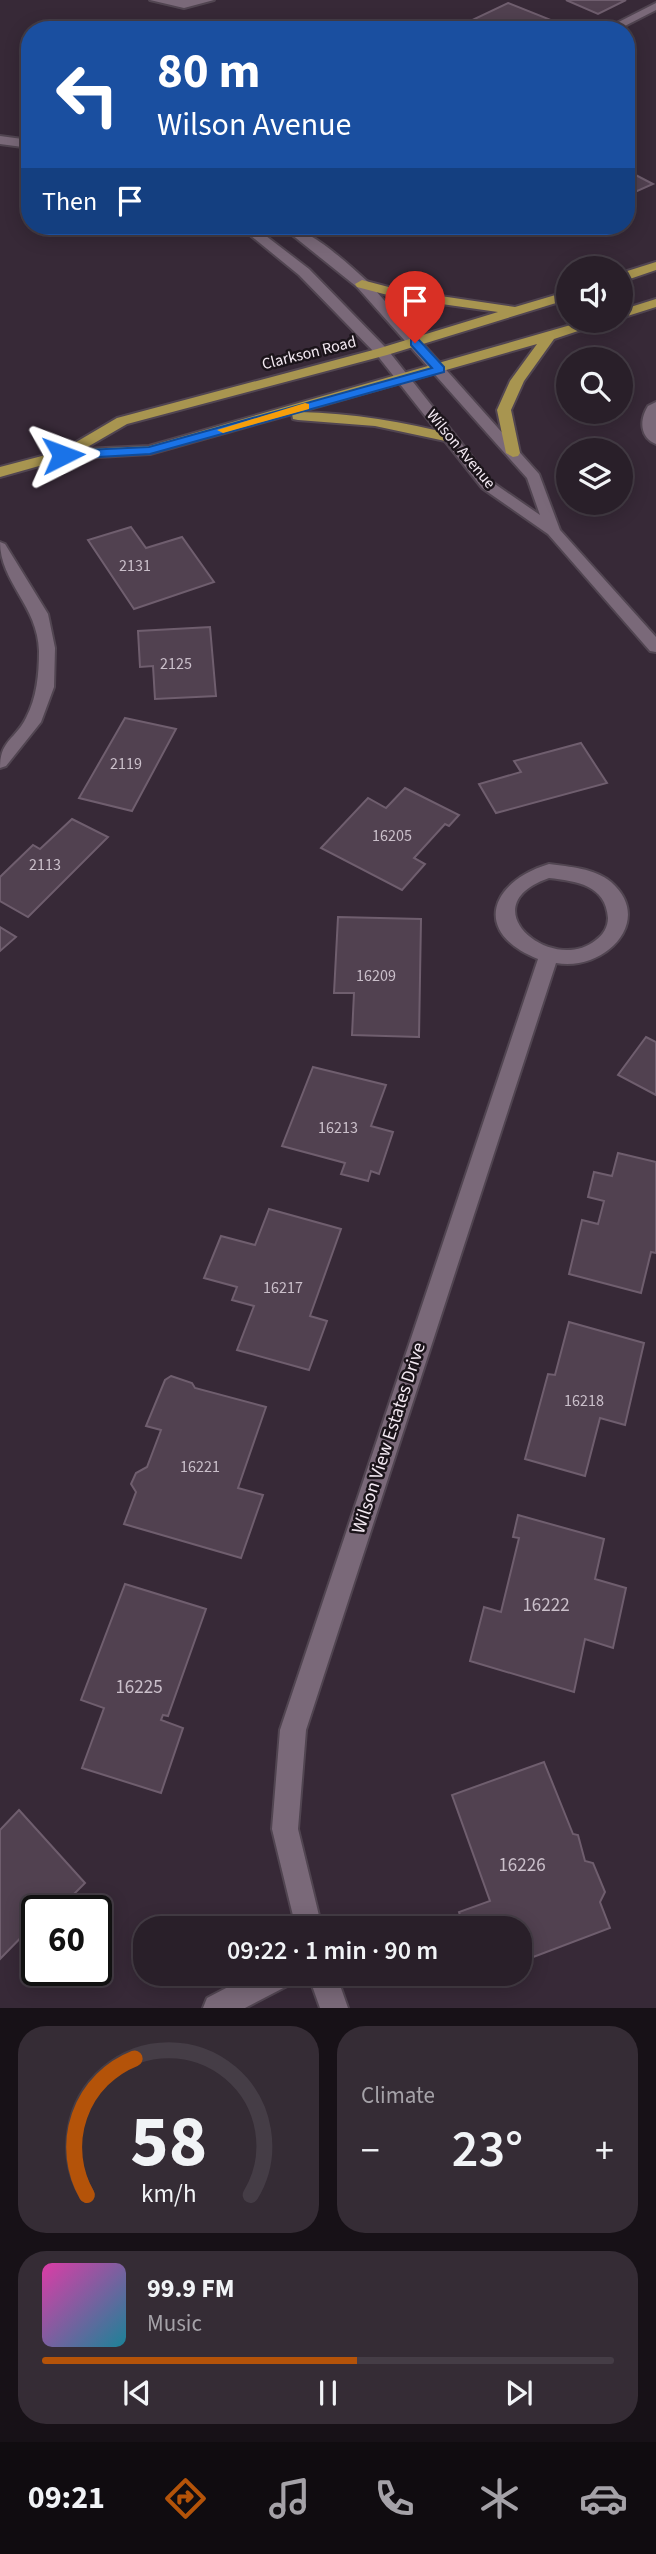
<!DOCTYPE html>
<html lang="en">
<head>
<meta charset="utf-8">
<style>
  :root { --surface:#291f29; --page:#352c35; --text:#f1f3f6; --muted:#a5a2a8; --line:#453d46; --accent:#b45309 }
  body { margin:0; font-family:"Source Sans 3",sans-serif; background:var(--page); color:var(--text); height:100vh; display:flex; flex-direction:column; font-size:26px; white-space:nowrap }
  * { box-sizing:border-box; margin:0 }
  p { font-size:23px; color:var(--muted) }
  .icon { flex:none; width:38px; height:38px; fill:none; stroke:currentColor; stroke-width:2; stroke-linecap:round; stroke-linejoin:round }
  .map { position:relative; height:2008px; overflow:hidden }
  .panel { display:flex; flex-direction:column; gap:18px; padding:18px; background:#171117; flex:1 }
  .panel>* { flex:none }
  .top-card { position:absolute; left:21px; top:21px; width:614px; height:214px; border-radius:28px; box-shadow:0 4px 18px #0003,0 0 0 2px var(--line); background:#1a4fa0; color:#fff; overflow:hidden }
  .tools { position:absolute; left:556px; top:256px; display:grid; gap:14px }
  .tools a { display:grid; place-items:center; width:77px; height:77px; border-radius:50%; background:var(--surface); box-shadow:0 4px 18px #0003,0 0 0 2px var(--line); font-size:35px }
  .speed { position:absolute; left:21px; top:1895px; display:flex; gap:14px; font-size:35px; font-weight:700; text-align:center }
  .speed>* { display:grid; place-content:center; width:91px; height:91px; border-radius:50%; background:var(--surface); box-shadow:0 4px 18px #0003,0 0 0 2px var(--line); line-height:1 }
  .speed .limit { border:4px solid #111; border-radius:10px; background:#fff; color:#111 }
  .pin { position:absolute; display:grid; place-items:center; width:60px; height:60px; color:#fff; margin:-72px -30px; border-radius:50% 50% 50% 0; rotate:-45deg; box-shadow:0 0 7px #0007 }
  .pin .icon { rotate:45deg }
  .me { position:absolute; width:77px; margin:-38px; rotate:87deg; stroke-linejoin:round; filter:drop-shadow(0 0 5px #0008) }
  .turn { display:flex; align-items:center; gap:24px; height:147px; padding:0 21px; font-size:32px }
  .turn .icon { width:91px; height:91px; stroke-width:2.5 }
  .turn b { display:block; font-size:49px; line-height:60px }
  .then { display:flex; align-items:center; height:66px; padding:0 21px; background:#0003; gap:14px; font-size:26px }
  .big { font-size:52px; font-weight:600; line-height:1.1 }
  .panel .widget { flex:1; display:flex; flex-direction:column; justify-content:center; gap:10px; min-width:0; padding:0 24px; border-radius:28px; background:var(--page) }
  .panel .dial { align-items:center; gap:0 }
  .dial svg { height:182px; overflow:visible; fill:none; stroke:var(--line); stroke-width:7; stroke-linecap:round; text-anchor:middle }
  .dial text { fill:var(--text); stroke:none }
  .song { display:flex; align-items:center; gap:21px }
  .cover { width:84px; height:84px; border-radius:10px; background:linear-gradient(135deg,hsl(320 70% 55%),hsl(190 70% 35%)) }
  .played { height:7px; border-radius:4px; background:linear-gradient(90deg,var(--accent) 55%,var(--line) 55%) }
  .keys { display:flex; justify-content:space-around; direction:ltr }
  .heat { display:flex; justify-content:space-between; align-items:center; font-size:38px; direction:ltr }
  .panel .tiles { flex:1; display:grid; gap:18px; grid-template-columns:1fr 1fr }
  .widget:last-child { grid-column:span 2 }
  .trip { position:absolute; left:133px; top:1916px; width:399px; height:70px; border-radius:28px; background:var(--surface); box-shadow:0 4px 18px #0003,0 0 0 2px var(--line); font-weight:600; line-height:70px; text-align:center }
  .menu { display:flex; height:112px; justify-content:space-around; align-items:center; background:#100c10; color:var(--muted) }
  .menu .icon { width:49px; height:49px }
  .menu .selected { color:var(--accent) }
  .menu b { font-size:32px; color:var(--text) }
  .map>svg:first-child { display:block }
</style>
</head>
<body>
<div class="map">
<svg width="656" height="2008" viewBox="0 0 656 2008">
  <rect width="100%" height="100%" fill="#372937"/>
  <!-- building -->
  <g fill="#514150" stroke="#6f5e6e" stroke-width="2">
    <path d="M566,0H626L598,14Z"/>
    <path d="M508,3L561,24L549,30H427L445,21L462,25Z"/>
    <path d="M626,170L653,184L626,196Z"/>
    <path d="M131,527L146,548L182,537L214,582L134,609L88,540Z"/>
    <path d="M210,627L216,696L155,699L153,666L140,667L138,631Z"/>
    <path d="M125,718L176,729L132,811L79,798Z"/>
    <path d="M581,743L607,783L496,813L479,784L521,772L514,761Z"/>
    <path d="M405,788L459,815L449,826L445,824L414,858L425,864L402,890L321,848L368,798L386,808Z"/>
    <path d="M72,819L108,837L28,917L0,901V877L33,845L40,849Z"/>
    <path d="M338,917L421,919L419,1037L352,1035L354,993H334Z"/>
    <path d="M0,927L16,937L0,951Z"/>
    <path d="M646,1037L656,1042V1095L618,1075Z"/>
    <path d="M313,1067L386,1085L371,1126L393,1132L379,1174L371,1171L368,1181L341,1174L345,1163L282,1146Z"/>
    <path d="M618,1153L656,1162V1253L651,1252L641,1293L569,1274L582,1220L598,1224L604,1201L588,1197L594,1172L612,1176Z"/>
    <path d="M269,1209L341,1229L310,1316L327,1321L309,1370L237,1350L254,1306L232,1300L237,1287L204,1278L221,1236L255,1245Z"/>
    <path d="M569,1322L644,1343L625,1425L600,1418L585,1476L525,1459L548,1374L555,1375Z"/>
    <path d="M171,1376L192,1383L195,1388L266,1407L238,1488L263,1495L241,1558L124,1524L136,1492L131,1484L136,1473L147,1467L161,1430L146,1426L165,1380Z"/>
    <path d="M518,1515L604,1539L595,1579L626,1588L613,1648L585,1639L574,1692L470,1661L484,1607L501,1612L519,1538L513,1537Z"/>
    <path d="M125,1584L206,1609L168,1716L163,1715L161,1720L183,1728L161,1793L82,1768L104,1708L81,1700Z"/>
    <path d="M544,1762L573,1834L578,1835L585,1861L593,1863L605,1892L600,1902L610,1928L520,1962V1928H464L459,1912L490,1901L452,1795Z"/>
    <path d="M19,1810L85,1883L62,1906L56,1900L46,1911H37V1921L0,1959V1830Z"/>
  </g>
  <g fill="none" stroke-linecap="round" stroke-linejoin="round">
    <!-- service casing -->
    <g stroke="#514551" stroke-width="4">
      <g id="service">
        <path d="M656,3V10L617,30H603Z"/>
        <path d="M656,402V444C640,438 639,420 648,406Z"/>
      </g>
    </g>
    <!-- minor casing -->
    <g stroke="#514551" stroke-width="4">
      <g id="minor">
        <path d="M150,0H214L184,8Z"/>
        <path d="M0,136L30,140V148L0,144Z"/>
        <path d="M239,226H253L309,269L387,349L492,482L540,515L527,478L357,287L281,226C307,225 347,263 367,281L539,474L560,530L656,637V652L650,651L548,534L482,488L377,355L299,275Z"/>
        <path d="M0,542L5,544L48,614L55,648L54,687L41,722L6,766L0,768C0,740 15,740 26,718C37,697 39,674 39,651C38,606 0,582 0,542Z"/>
        <path d="M549,864C570,867 594,868 611,882C655,920 605,972 556,963L306,1730L298,1829L322,1928H296L272,1829L280,1730L538,959C472,933 489,882 549,864ZM549,878C576,881 606,885 608,918C608,927 603,935 596,940C552,976 468,906 549,878Z"/>
        <path d="M253,1974H295L291,1984L245,2008H203L207,1998Z"/>
        <path d="M308,1974H336L348,2008H320Z"/>
      </g>
    </g>
    <!-- primary casing -->
    <g stroke="#514551" stroke-width="4">
      <g id="primary">
        <path d="M656,262V270L621,282V273Z"/>
        <path d="M362,280L400,290L515,307L569,291V299L387,355L127,424L84,449L149,446L588,320H611L554,339L524,381L511,410L520,453L518,456L513,457L506,453L497,410L510,381L537,344L299,412C353,413 404,422 455,435V441L450,442L375,426L298,420L293,419L292,414L150,454L64,459L0,477V467L61,451L117,418L377,349L498,312L399,298L357,287L355,284Z"/>
        <path d="M656,299V307L621,318V310Z"/>
      </g>
    </g>
    <!-- service -->
    <use href="#service" fill="#7a6979" fill-rule="evenodd"/>
    <!-- minor -->
    <use href="#minor" fill="#7a6979" fill-rule="evenodd"/>
    <!-- primary -->
    <use href="#primary" fill="#a89550" fill-rule="evenodd"/>
  </g>
  <!-- route -->
  <path fill="#1a73e8" stroke="#114b97" stroke-width="2" d="M411,340H419L444,367V372L150,454L63,459L57,455L63,451L149,447L432,368L411,345Z"/>
  <!-- slow -->
  <path fill="#f59e0b" d="M305,403L309,404V409L223,433L217,430Z"/>
  <g text-anchor="middle" dominant-baseline="central" stroke-width="5" stroke-linejoin="round" paint-order="stroke">
    <!-- far-street labels -->
    <g font-size="16" fill="#f3e9f2" stroke="#1b141a">
      <text transform="translate(309 353) rotate(-14)">Clarkson Road</text>
      <text transform="translate(461 449) rotate(50)">Wilson Avenue</text>
    </g>
    <!-- number labels -->
    <g font-size="16" fill="#cabfca">
      <text x="135" y="566">2131</text>
      <text x="176" y="664">2125</text>
      <text x="126" y="764">2119</text>
      <text x="392" y="836">16205</text>
      <text x="45" y="865">2113</text>
      <text x="376" y="976">16209</text>
      <text x="338" y="1128">16213</text>
      <text x="283" y="1288">16217</text>
      <text x="584" y="1401">16218</text>
      <text x="200" y="1467">16221</text>
    </g>
    <!-- street labels -->
    <g font-size="19" fill="#f3e9f2" stroke="#1b141a">
      <text transform="translate(389 1438) rotate(-72)">Wilson View Estates Drive</text>
    </g>
    <!-- near-number labels -->
    <g font-size="19" fill="#cabfca">
      <text x="546" y="1605">16222</text>
      <text x="139" y="1687">16225</text>
      <text x="522" y="1865">16226</text>
    </g>
  </g>
</svg>
<div class="tools">
<a><svg class="icon" aria-label="sound" viewBox="0 0 24 24"><path d="M4 9h4l5-4v14l-5-4H4zM17 9q2 3 0 6"/></svg></a>
<a><svg class="icon" aria-label="search" viewBox="0 0 24 24"><circle cx="10" cy="10" r="6"/><path d="M15 15l6 6"/></svg></a>
<a><svg class="icon" aria-label="layers" viewBox="0 0 24 24"><path d="M12 4l9 5-9 5-9-5zM3 14l9 5 9-5"/></svg></a>
</div>
<div class="speed"><div class="limit">60</div></div>
<div class="pin" style="left:415px;top:343px;background:#d93025"><svg class="icon" aria-label="arrive" viewBox="0 0 24 24"><path d="M6 21V4h12l-3 4 3 4H6"/></svg></div>
<svg class="me" style="left:63px;top:455px" viewBox="-20 -20 40 40"><path d="M0-17L14 15 0 8-14 15z" fill="#1a73e8" stroke="#fff" stroke-width="4"/></svg>
<div class="trip">09:22 · 1 min · 90 m</div>
<div class="top-card">
<div class="turn"><svg class="icon" aria-label="left" viewBox="0 0 24 24"><path d="M17 20v-9H6M10 6l-5 5 5 5"/></svg><div><b>80 m</b>Wilson Avenue</div></div>
<div class="then">Then<svg class="icon" aria-label="arrive" viewBox="0 0 24 24"><path d="M6 21V4h12l-3 4 3 4H6"/></svg></div>
</div>
</div>
<section class="panel">
<div class="tiles">
<div class="widget dial"><svg viewBox="0 0 100 80">
<path d="M14 69A42 42 0 1 1 86 69"/>
<path d="M14 69A42 42 0 0 1 35 9" stroke="#b45309"/>
<text x="50" y="56" font-size="32" font-weight="700">58</text>
<text x="50" y="72" font-size="11">km/h</text>
</svg></div>
<div class="widget"><p>Climate</p>
<div class="heat"><a>−</a><b class="big">23°</b><a>+</a></div>
</div>
<div class="widget">
<div class="song"><i class="cover"></i><div><b>99.9 FM</b><p>Music</p></div></div>
<div class="played"></div>
<div class="keys"><svg class="icon" aria-label="previous" viewBox="0 0 24 24"><path d="M18 5L8 12l10 7zM5 5v14"/></svg><svg class="icon" aria-label="pause" viewBox="0 0 24 24"><path d="M8 5v14M16 5v14"/></svg><svg class="icon" aria-label="next" viewBox="0 0 24 24"><path d="M6 5l10 7-10 7zM19 5v14"/></svg></div>
</div>
</div>
</section>
<nav class="menu">
<b>09:21</b>
<svg class="icon selected" aria-label="directions" viewBox="0 0 24 24"><path d="M12 3l9 9-9 9-9-9zM9 14v-3h6M13 9l2 2-2 2"/></svg>
<svg class="icon" aria-label="music" viewBox="0 0 24 24"><path d="M9 18V5l10-2v13"/><circle cx="6" cy="18" r="3"/><circle cx="16" cy="16" r="3"/></svg>
<svg class="icon" aria-label="phone" viewBox="0 0 24 24"><path d="M5 4h4l2 5-3 2q2 4 5 5l2-3 5 2v4C11 20 4 13 5 4z"/></svg>
<svg class="icon" aria-label="climate" viewBox="0 0 24 24"><path d="M12 3v18M4 7l16 10M4 17L20 7"/></svg>
<svg class="icon" aria-label="car" viewBox="0 0 24 24"><path d="M5 17H2v-5l4-1 3-4h7l3 4 3 1v5h-3M9 17h6M6 11h13"/><circle cx="7" cy="17" r="2"/><circle cx="17" cy="17" r="2"/></svg>
</nav>
</body>
</html>
